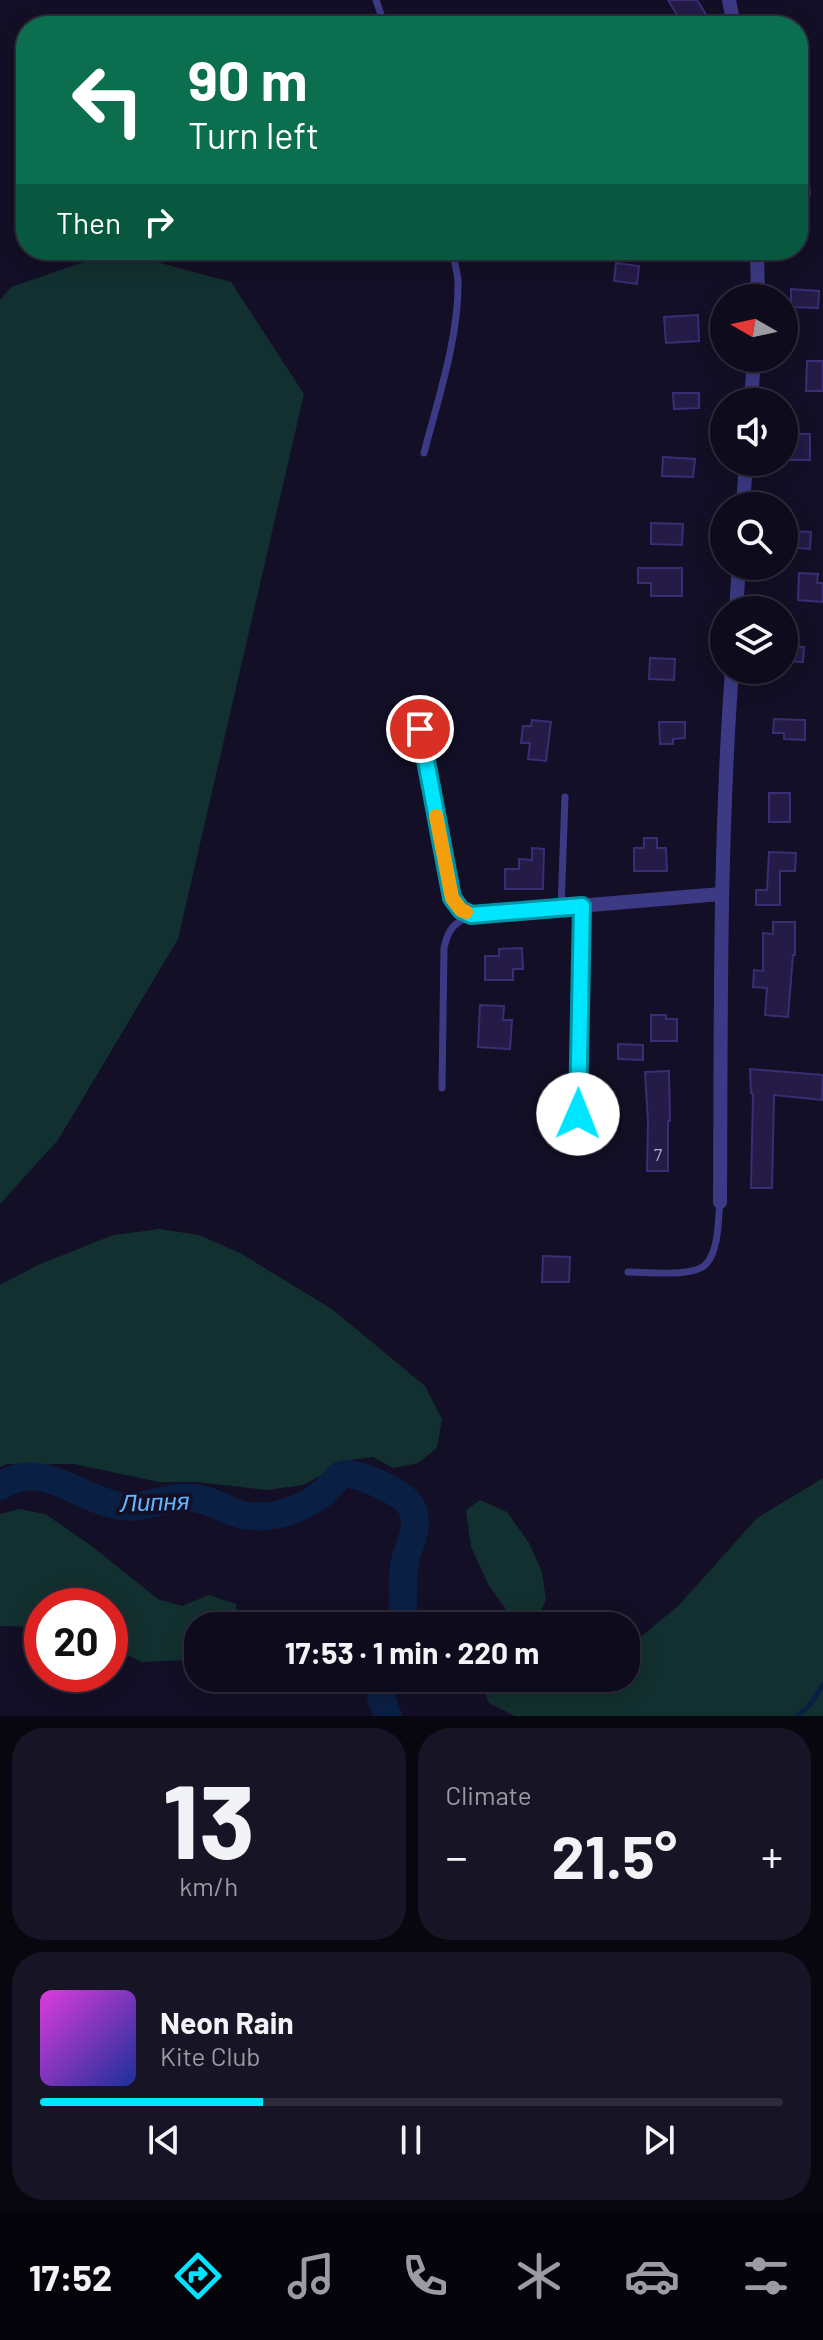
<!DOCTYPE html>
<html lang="en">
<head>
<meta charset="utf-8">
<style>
  :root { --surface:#0e0b1c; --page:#171425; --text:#f1f3f6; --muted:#9b9ba3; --line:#2e2b3b; --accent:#00e5ff }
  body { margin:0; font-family:Barlow,sans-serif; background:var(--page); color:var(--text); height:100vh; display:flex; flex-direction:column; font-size:30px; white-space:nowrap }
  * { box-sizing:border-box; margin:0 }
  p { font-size:26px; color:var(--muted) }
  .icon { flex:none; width:44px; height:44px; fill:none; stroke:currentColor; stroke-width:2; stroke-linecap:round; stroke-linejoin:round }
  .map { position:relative; height:1716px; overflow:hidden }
  .sheet { display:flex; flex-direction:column; gap:12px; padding:12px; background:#08060f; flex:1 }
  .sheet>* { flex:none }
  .hud { position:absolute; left:16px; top:16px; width:792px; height:244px; border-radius:32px; box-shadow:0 4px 20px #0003,0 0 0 2px var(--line); background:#0b6e4f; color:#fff; overflow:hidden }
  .needle { width:52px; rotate:279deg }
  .controls { position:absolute; left:710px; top:284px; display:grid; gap:16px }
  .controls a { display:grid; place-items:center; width:88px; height:88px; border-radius:50%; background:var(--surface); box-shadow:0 4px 20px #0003,0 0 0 2px var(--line); font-size:40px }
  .speed { position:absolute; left:24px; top:1588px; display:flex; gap:16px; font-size:40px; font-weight:700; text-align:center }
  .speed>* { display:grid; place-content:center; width:104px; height:104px; border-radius:50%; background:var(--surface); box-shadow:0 4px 20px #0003,0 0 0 2px var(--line); line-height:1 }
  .speed .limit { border:12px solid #d22; background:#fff; color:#111 }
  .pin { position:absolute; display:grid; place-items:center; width:68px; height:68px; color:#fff; margin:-34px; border:4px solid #fff; border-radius:50%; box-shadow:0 2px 8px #0007 }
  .me { position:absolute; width:88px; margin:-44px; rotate:1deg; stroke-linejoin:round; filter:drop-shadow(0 0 6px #0008) }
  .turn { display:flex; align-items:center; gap:28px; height:168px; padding:0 40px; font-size:36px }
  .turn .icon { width:104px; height:104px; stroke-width:2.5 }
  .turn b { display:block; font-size:56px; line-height:68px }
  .then { display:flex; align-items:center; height:76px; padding:0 40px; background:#0003; gap:16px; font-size:30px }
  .big { font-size:60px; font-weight:700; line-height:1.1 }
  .sheet .widget { flex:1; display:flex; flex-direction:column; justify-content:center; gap:12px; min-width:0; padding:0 28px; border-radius:32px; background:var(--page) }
  .sheet .dial { align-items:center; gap:0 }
  .dial b { font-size:104px; line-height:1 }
  .song { display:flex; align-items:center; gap:24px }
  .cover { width:96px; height:96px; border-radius:12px; background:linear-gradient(135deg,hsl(300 70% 55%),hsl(230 70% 35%)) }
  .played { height:8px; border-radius:4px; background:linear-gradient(90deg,var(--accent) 30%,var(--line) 30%) }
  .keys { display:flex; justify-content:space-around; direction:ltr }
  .heat { display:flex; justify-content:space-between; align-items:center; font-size:44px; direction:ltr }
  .sheet .tiles { flex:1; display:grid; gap:12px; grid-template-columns:1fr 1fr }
  .widget:last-child { grid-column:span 2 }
  .trip { position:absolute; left:184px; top:1612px; width:456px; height:80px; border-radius:32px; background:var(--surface); box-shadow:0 4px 20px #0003,0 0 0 2px var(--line); font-weight:700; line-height:80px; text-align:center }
  .dock { display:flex; height:128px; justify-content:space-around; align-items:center; background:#06040b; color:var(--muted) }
  .dock .icon { width:56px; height:56px }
  .dock .active { color:var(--accent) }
  .dock b { font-size:36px; color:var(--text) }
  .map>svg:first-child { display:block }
</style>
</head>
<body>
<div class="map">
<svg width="823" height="1716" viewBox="0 0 823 1716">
  <rect width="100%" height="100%" fill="#130f26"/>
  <!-- green -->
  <g fill="#12302f">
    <path d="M116,251L231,282L304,394L178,939L58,1140L0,1204V300L11,287Z"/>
    <path d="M160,1229L199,1235L240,1253L332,1309L425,1386L442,1419L437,1448L418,1463L393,1468L373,1457L350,1460L303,1485L267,1490L197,1482H159L74,1464H7L0,1467V1285L38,1265L113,1235Z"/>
    <path d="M823,1478V1716H515L489,1703L485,1693L498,1684L524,1680L626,1678V1649L678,1606L757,1518Z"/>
    <path d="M480,1500L507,1512L529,1543L542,1572L546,1600L536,1619L508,1612L489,1586L471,1547L466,1510Z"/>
    <path d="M19,1509L45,1514L89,1544L158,1599L182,1606L209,1595L236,1604L238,1623L236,1626H198V1655L188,1660L142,1662L110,1647V1606H42V1627L0,1626V1514Z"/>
  </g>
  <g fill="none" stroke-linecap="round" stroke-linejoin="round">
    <!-- stream -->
    <path stroke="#0a1f44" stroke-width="5" d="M797,1716L809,1706L823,1685"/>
    <!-- river -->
    <g stroke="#0a1f44" stroke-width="28">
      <path d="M0,1486C42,1458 79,1500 121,1506C145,1510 168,1495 193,1498C213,1499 231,1515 250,1516C277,1519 304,1508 324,1492C329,1487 336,1478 341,1475C355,1469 398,1492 407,1501C413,1507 415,1517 415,1524C415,1538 406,1552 404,1565C401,1585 406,1606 401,1626"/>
      <path d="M383,1678L381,1697L388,1716"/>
    </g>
  </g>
  <!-- building -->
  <g fill="#241b47" stroke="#3b2d73" stroke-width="2">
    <path d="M668,0H697L713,26H684Z"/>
    <path d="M807,160L810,195L798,196V161Z"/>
    <path d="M616,263L639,266L637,284L614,281Z"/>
    <path d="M791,289L819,291L818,308L791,307Z"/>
    <path d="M698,315L699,341L666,343L664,317Z"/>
    <path d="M807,361H823V391H806Z"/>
    <path d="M673,393H699V408L674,409Z"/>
    <rect x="786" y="434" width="24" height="26"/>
    <path d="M663,457L695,459L693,477L662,476Z"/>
    <path d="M651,523L683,524L682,545L651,544Z"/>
    <path d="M784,531L811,532L810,549L784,547Z"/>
    <path d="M638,568H682V596H651V583H638Z"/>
    <path d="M799,573L818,574L817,583H823V602L798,600Z"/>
    <path d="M784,646L804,647L803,662L784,661Z"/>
    <path d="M650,658L675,659L674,680L649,679Z"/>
    <path d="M774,719L805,720V740L784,739V733H773Z"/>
    <path d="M532,720L551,722L546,761L528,759L530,743H521L523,726H531Z"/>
    <path d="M659,722H685V738L673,739V744H660Z"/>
    <rect x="769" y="793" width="21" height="29"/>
    <path d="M644,838H657V848H666L667,871H634V848H644Z"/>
    <path d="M532,848L544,849L543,889H505V869H519V859L532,860Z"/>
    <path d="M769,852L796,853L795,871H780V905H756V890H767Z"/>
    <path d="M773,922H795V955H793L788,1017L765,1015L767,988L753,987L754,970L763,971V933L773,934Z"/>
    <path d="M522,948L523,969H513V980H485V956H499V949Z"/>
    <path d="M480,1005L504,1006L503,1020H512L510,1049L478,1047Z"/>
    <path d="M651,1015H666V1019H677V1041H651Z"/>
    <path d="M618,1044L643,1045V1060L618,1059Z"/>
    <path d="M750,1069L823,1075L822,1100L774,1095L772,1188H751L753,1094L751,1093Z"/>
    <path d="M669,1071L670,1121H668V1171H647L648,1122L645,1072Z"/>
    <path d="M543,1256L570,1257L569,1282H542Z"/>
  </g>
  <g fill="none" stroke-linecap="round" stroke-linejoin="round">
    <!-- lane -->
    <g stroke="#3d3a85" stroke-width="7">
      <path d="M376,0L385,26"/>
      <path d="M424,453C438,399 459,337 458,281C457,271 454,260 452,250"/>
      <path d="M420,729L452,898L461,910L471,915"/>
      <path d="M561,908L565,797"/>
      <path d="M442,1088L444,948C448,929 454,923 471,915"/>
      <path d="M578,1114L582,906"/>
      <path d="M628,1272C646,1272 696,1278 707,1263C719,1248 718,1220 720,1202"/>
    </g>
    <!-- street -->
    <g stroke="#3d3a85" stroke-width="14">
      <path d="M729,0L734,26"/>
      <path d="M757,250L758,298"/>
      <path d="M751,402L754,358"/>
      <path d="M743,506L746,462"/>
      <path d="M736,610L739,566"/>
      <path d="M471,915L721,894"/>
      <path d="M720,1202C721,1024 719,847 732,670"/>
    </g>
  </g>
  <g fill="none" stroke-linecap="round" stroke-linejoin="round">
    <!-- route casing -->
    <g stroke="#0095a6" stroke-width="20">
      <path id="route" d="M420,729L452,898L461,910L471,915L582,906L578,1114"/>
    </g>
    <!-- route -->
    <use href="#route" stroke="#00e5ff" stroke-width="14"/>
    <!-- slow -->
    <path stroke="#f59e0b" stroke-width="14" d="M436,816L452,898L461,910L466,912"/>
  </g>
  <g text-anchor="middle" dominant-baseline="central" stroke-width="8" stroke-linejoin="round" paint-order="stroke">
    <!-- number labels -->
    <g font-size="18" fill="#aca6d1">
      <text x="658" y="1154">7</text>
    </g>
    <!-- water labels -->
    <g font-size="24" font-style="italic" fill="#62b6ff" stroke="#130f26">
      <text transform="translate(155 1501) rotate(-2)">Липня</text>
    </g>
  </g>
</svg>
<div class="controls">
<a><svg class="needle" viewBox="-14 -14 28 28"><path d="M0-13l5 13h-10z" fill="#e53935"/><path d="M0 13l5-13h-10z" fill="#9b9ba3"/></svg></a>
<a><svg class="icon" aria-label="sound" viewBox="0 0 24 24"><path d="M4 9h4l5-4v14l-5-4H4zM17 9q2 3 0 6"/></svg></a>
<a><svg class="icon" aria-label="search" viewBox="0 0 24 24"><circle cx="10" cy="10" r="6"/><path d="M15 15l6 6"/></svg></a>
<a><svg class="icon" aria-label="layers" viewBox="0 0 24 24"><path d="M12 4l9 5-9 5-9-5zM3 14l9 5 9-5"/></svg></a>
</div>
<div class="speed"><div class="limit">20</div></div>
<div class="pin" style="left:420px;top:729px;background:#d93025"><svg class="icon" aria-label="arrive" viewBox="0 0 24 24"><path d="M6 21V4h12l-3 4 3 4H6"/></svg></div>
<svg class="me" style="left:578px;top:1114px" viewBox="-20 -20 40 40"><circle r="19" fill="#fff"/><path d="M0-13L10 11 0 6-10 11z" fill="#00e5ff"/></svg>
<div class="trip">17:53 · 1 min · 220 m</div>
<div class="hud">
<div class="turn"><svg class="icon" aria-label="left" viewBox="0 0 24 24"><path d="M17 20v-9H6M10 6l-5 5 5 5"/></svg><div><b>90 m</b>Turn left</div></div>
<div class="then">Then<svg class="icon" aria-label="right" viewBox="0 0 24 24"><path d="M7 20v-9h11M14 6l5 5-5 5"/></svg></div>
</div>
</div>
<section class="sheet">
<div class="tiles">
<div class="widget dial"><b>13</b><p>km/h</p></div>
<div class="widget"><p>Climate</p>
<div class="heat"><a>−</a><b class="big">21.5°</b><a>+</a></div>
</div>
<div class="widget">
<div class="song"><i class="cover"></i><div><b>Neon Rain</b><p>Kite Club</p></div></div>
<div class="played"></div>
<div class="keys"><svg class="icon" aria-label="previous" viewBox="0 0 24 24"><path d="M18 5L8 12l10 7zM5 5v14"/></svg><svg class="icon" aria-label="pause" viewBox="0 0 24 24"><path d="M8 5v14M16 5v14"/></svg><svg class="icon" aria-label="next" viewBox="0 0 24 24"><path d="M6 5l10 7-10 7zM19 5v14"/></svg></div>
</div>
</div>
</section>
<nav class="dock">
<b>17:52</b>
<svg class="icon active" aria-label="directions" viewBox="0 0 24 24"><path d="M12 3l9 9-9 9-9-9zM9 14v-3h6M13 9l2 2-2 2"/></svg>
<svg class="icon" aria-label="music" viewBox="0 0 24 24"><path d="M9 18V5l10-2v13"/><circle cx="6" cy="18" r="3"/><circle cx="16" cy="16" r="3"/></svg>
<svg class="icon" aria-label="phone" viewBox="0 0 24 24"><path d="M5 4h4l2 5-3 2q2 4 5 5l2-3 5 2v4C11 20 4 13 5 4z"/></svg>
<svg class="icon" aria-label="climate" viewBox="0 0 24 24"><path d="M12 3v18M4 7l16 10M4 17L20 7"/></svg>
<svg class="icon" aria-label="car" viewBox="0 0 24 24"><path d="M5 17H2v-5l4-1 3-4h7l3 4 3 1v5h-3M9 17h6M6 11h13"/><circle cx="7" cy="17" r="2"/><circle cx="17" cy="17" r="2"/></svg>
<svg class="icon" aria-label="filters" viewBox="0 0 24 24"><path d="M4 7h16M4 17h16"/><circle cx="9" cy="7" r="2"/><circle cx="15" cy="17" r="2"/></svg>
</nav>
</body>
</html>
